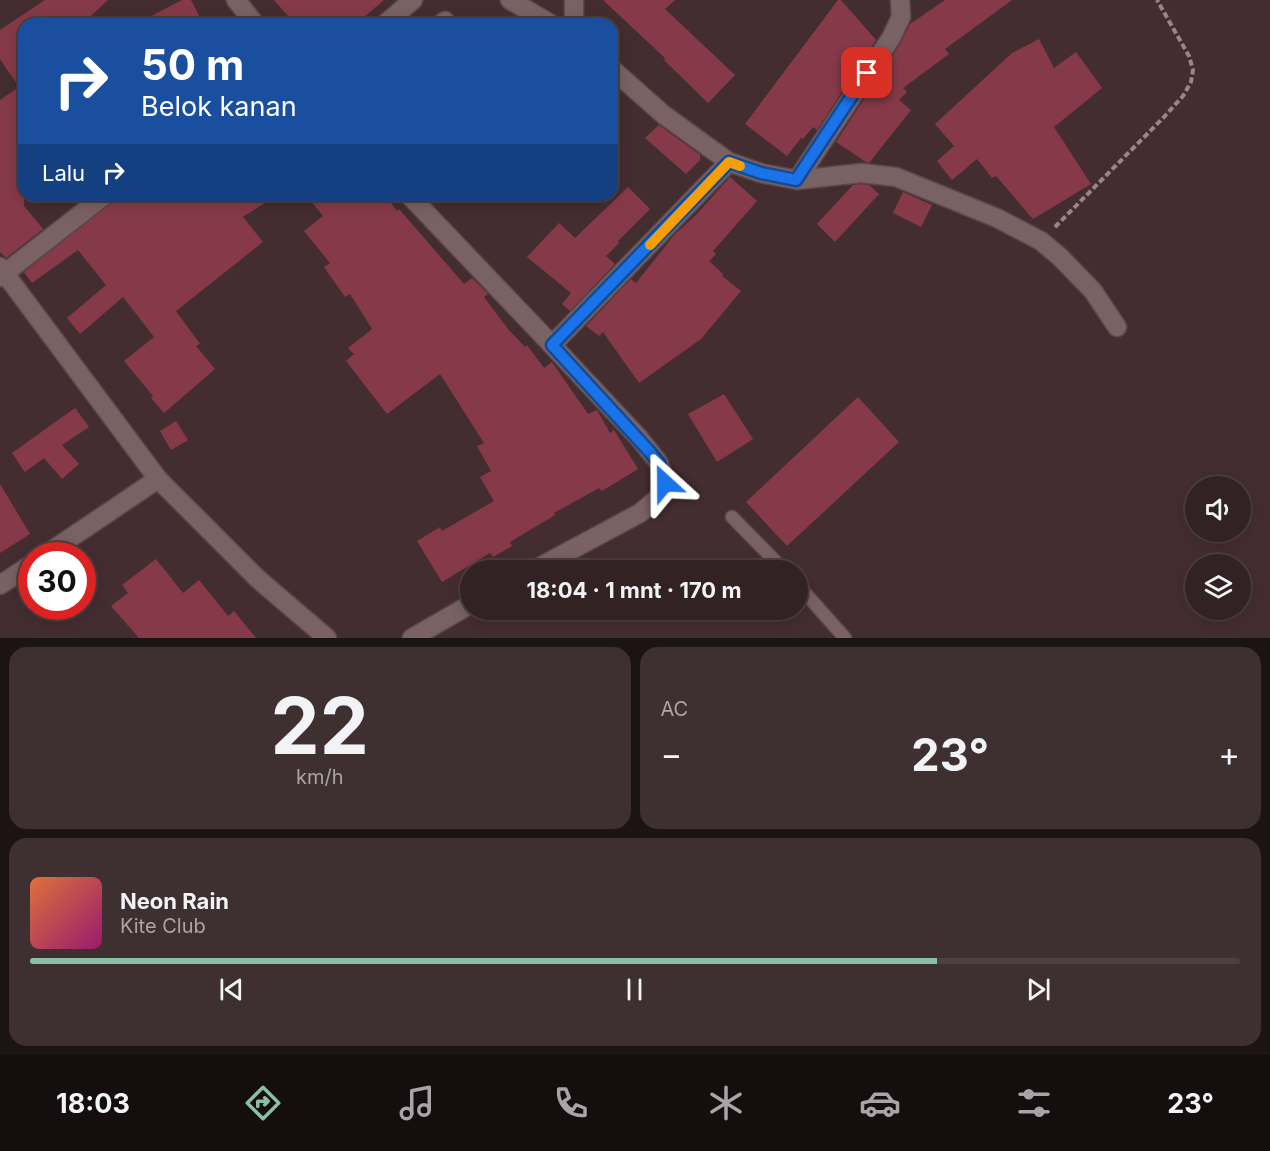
<!DOCTYPE html>
<html lang="id">
<head>
<meta charset="utf-8">
<style>
  :root { --surface:#332224; --page:#3e2f31; --text:#f1f3f6; --muted:#a9a4a6; --line:#4e3f41; --accent:#8abfa5 }
  body { margin:0; font-family:Inter,sans-serif; background:var(--page); color:var(--text); height:100vh; display:flex; flex-direction:column; font-size:22px; white-space:nowrap }
  * { box-sizing:border-box; margin:0 }
  p { font-size:20px; color:var(--muted) }
  .icon { flex:none; width:33px; height:33px; fill:none; stroke:currentColor; stroke-width:2; stroke-linecap:round; stroke-linejoin:round }
  .map { position:relative; height:638px; overflow:hidden }
  .sheet { display:flex; flex-direction:column; gap:9px; padding:9px; background:#1c1314; flex:1 }
  .sheet>* { flex:none }
  .banner { position:absolute; left:18px; top:18px; width:600px; height:183px; border-radius:18px; box-shadow:0 3px 15px #0003,0 0 0 2px var(--line); background:#1a4fa0; color:#fff; overflow:hidden }
  .buttons { position:absolute; left:1185px; top:476px; display:grid; gap:12px }
  .buttons a { display:grid; place-items:center; width:66px; height:66px; border-radius:50%; background:var(--surface); box-shadow:0 3px 15px #0003,0 0 0 2px var(--line); font-size:30px }
  .speed { position:absolute; left:18px; top:542px; display:flex; gap:12px; font-size:30px; font-weight:700; text-align:center }
  .speed>* { display:grid; place-content:center; width:78px; height:78px; border-radius:50%; background:var(--surface); box-shadow:0 3px 15px #0003,0 0 0 2px var(--line); line-height:1 }
  .speed .limit { border:9px solid #d22; background:#fff; color:#111 }
  .pin { position:absolute; display:grid; place-items:center; width:51px; height:51px; color:#fff; margin:-26px; border-radius:12px; box-shadow:0 3px 9px #0006 }
  .me { position:absolute; width:66px; margin:-33px; rotate:336deg; stroke-linejoin:round; filter:drop-shadow(0 0 4px #0008) }
  .turn { display:flex; align-items:center; gap:21px; height:126px; padding:0 24px; font-size:27px }
  .turn .icon { width:78px; height:78px; stroke-width:2.5 }
  .turn b { display:block; font-size:42px; line-height:51px }
  .then { display:flex; align-items:center; height:57px; padding:0 24px; background:#0003; gap:12px; font-size:22px }
  .big { font-size:45px; font-weight:700; line-height:1.1 }
  .sheet .widget { flex:1; display:flex; flex-direction:column; justify-content:center; gap:9px; min-width:0; padding:0 21px; border-radius:18px; background:var(--page) }
  .sheet .dial { align-items:center; gap:0 }
  .dial b { font-size:78px; line-height:1 }
  .song { display:flex; align-items:center; gap:18px }
  .cover { width:72px; height:72px; border-radius:9px; background:linear-gradient(135deg,hsl(20 70% 55%),hsl(320 70% 35%)) }
  .played { height:6px; border-radius:3px; background:linear-gradient(90deg,var(--accent) 75%,var(--line) 75%) }
  .keys { display:flex; justify-content:space-around; direction:ltr }
  .heat { display:flex; justify-content:space-between; align-items:center; font-size:33px; direction:ltr }
  .sheet .tiles { flex:1; display:grid; gap:9px; grid-template-columns:1fr 1fr }
  .widget:last-child { grid-column:span 2 }
  .trip { position:absolute; left:460px; top:560px; width:348px; height:60px; border-radius:30px; background:var(--surface); box-shadow:0 3px 15px #0003,0 0 0 2px var(--line); font-weight:700; line-height:60px; text-align:center }
  .menu { display:flex; height:96px; justify-content:space-around; align-items:center; background:#140e0e; color:var(--muted) }
  .menu .icon { width:42px; height:42px }
  .menu .on { color:var(--accent) }
  .menu b { font-size:27px; color:var(--text) }
  .map>svg:first-child { display:block }
</style>
</head>
<body>
<div class="map">
<svg width="1270" height="638" viewBox="0 0 1270 638">
  <rect width="100%" height="100%" fill="#442d30"/>
  <!-- building -->
  <g fill="#863a49">
    <path d="M45,0H108L82,24H24V206L43,229L6,258L0,252V100L19,87L0,59V30Z"/>
    <path d="M182,0H191L203,24H136Z"/>
    <path d="M274,0H384L356,24H295Z"/>
    <path d="M603,0H675L665,9L735,75L708,103L664,60L665,58Z"/>
    <path d="M838,0H841L876,40L817,130L813,127L803,139L801,138L787,156L745,124Z"/>
    <path d="M945,0H1012L945,49L949,54L903,88L907,92L899,100L911,110L869,163L866,162L836,142L900,44L910,24Z"/>
    <path d="M1039,39L1054,68L1076,52L1102,88L1054,127L1091,184L1033,219L996,176L992,178L977,159L952,180L937,161L954,146L935,124L1012,53Z"/>
    <path d="M659,125L700,155V160L686,174L645,138Z"/>
    <path d="M730,177L757,201L713,251L716,254L709,261L723,274L722,276L741,291L701,339L639,383L603,332L599,336L586,326L631,279L636,283L675,234L696,215Z"/>
    <path d="M861,184L869,185L879,194L835,242L817,224L853,185Z"/>
    <path d="M628,187L650,209L618,241L619,243L606,256L615,264L570,311L562,304L571,293L527,257L559,223L575,238Z"/>
    <path d="M903,192L932,205L921,227L893,213Z"/>
    <path d="M121,195H277L243,217L263,242L176,311L200,344L196,346L215,369L164,413L151,398L153,396L124,361L154,337L123,297L80,334L67,318L106,285L78,250L32,283L24,272Z"/>
    <path d="M306,195H385L397,211L399,209L464,284L472,278L488,294L484,297L508,329L525,347L527,345L544,368L552,362L588,414L597,410L610,433L614,430L638,469L602,491L599,488L554,513L555,515L510,542L512,546L493,557L490,553L442,582L417,541L440,527L442,531L494,501L480,477L491,471L477,446L484,443L440,374L387,414L346,361L354,354L348,348L372,329L350,294L345,297L324,267L330,263L304,231L323,216Z"/>
    <path d="M724,394L753,439L717,462L688,414Z"/>
    <path d="M858,397L899,442L787,546L746,502Z"/>
    <path d="M75,408L89,427L62,445L79,464L62,479L44,458L25,472L12,453Z"/>
    <path d="M176,421L188,440L171,450L160,431Z"/>
    <path d="M0,484L30,534L0,553Z"/>
    <path d="M156,559L183,593L199,580L228,616L234,611L256,638H139L111,606L128,593L122,585Z"/>
  </g>
  <g fill="none" stroke-linecap="round" stroke-linejoin="round">
    <!-- service casing -->
    <g stroke="#5c494b" stroke-width="15">
      <g id="service">
        <path d="M732,517L784,570"/>
        <path d="M798,585L845,638"/>
      </g>
    </g>
    <!-- minor casing -->
    <g stroke="#5c494b" stroke-width="21">
      <g id="minor">
        <path d="M236,0L255,24"/>
        <path d="M510,0L551,24"/>
        <path d="M574,0V24"/>
        <path d="M385,24L413,0"/>
        <path d="M441,24L445,21"/>
        <path d="M612,69L664,115L729,162L761,173L797,180L861,173L896,177L997,218L1041,241L1060,257L1093,291L1117,327"/>
        <path d="M797,180L891,38L901,17L900,0"/>
        <path d="M409,195L552,345L639,438L659,463L665,483L658,498L640,513L534,570"/>
        <path d="M0,267L158,479L258,579L327,638"/>
        <path d="M0,277L105,195"/>
        <path d="M552,345L729,162"/>
        <path d="M45,555L158,479"/>
        <path d="M0,585L32,564"/>
        <path d="M412,638L471,604"/>
      </g>
    </g>
    <!-- path -->
    <path stroke="#998688" stroke-width="4" stroke-dasharray="6 3" stroke-linecap="butt" d="M1055,227L1164,117L1183,96L1191,82L1193,70L1189,56L1157,0"/>
    <!-- service -->
    <use href="#service" stroke="#7a6164" stroke-width="12"/>
    <!-- minor -->
    <use href="#minor" stroke="#7a6164" stroke-width="18"/>
  </g>
  <g fill="none" stroke-linecap="round" stroke-linejoin="round">
    <!-- route casing -->
    <g stroke="#114b97" stroke-width="15">
      <path id="route" d="M665,483L659,463L649,451L552,345L729,162L761,173L796,180L867,73"/>
    </g>
    <!-- route -->
    <use href="#route" stroke="#1a73e8" stroke-width="10"/>
    <!-- slow -->
    <path stroke="#f59e0b" stroke-width="10" d="M650,245L729,162L740,166"/>
  </g>
</svg>
<div class="buttons">
<a><svg class="icon" aria-label="sound" viewBox="0 0 24 24"><path d="M4 9h4l5-4v14l-5-4H4zM17 9q2 3 0 6"/></svg></a>
<a><svg class="icon" aria-label="layers" viewBox="0 0 24 24"><path d="M12 4l9 5-9 5-9-5zM3 14l9 5 9-5"/></svg></a>
</div>
<div class="speed"><div class="limit">30</div></div>
<div class="pin" style="left:867px;top:73px;background:#d93025"><svg class="icon" aria-label="arrive" viewBox="0 0 24 24"><path d="M6 21V4h12l-3 4 3 4H6"/></svg></div>
<svg class="me" style="left:665px;top:483px" viewBox="-20 -20 40 40"><path d="M0-17L14 15 0 8-14 15z" fill="#1a73e8" stroke="#fff" stroke-width="4"/></svg>
<div class="trip">18:04 · 1 mnt · 170 m</div>
<div class="banner">
<div class="turn"><svg class="icon" aria-label="right" viewBox="0 0 24 24"><path d="M7 20v-9h11M14 6l5 5-5 5"/></svg><div><b>50 m</b>Belok kanan</div></div>
<div class="then">Lalu<svg class="icon" aria-label="right" viewBox="0 0 24 24"><path d="M7 20v-9h11M14 6l5 5-5 5"/></svg></div>
</div>
</div>
<section class="sheet">
<div class="tiles">
<div class="widget dial"><b>22</b><p>km/h</p></div>
<div class="widget"><p>AC</p>
<div class="heat"><a>−</a><b class="big">23°</b><a>+</a></div>
</div>
<div class="widget">
<div class="song"><i class="cover"></i><div><b>Neon Rain</b><p>Kite Club</p></div></div>
<div class="played"></div>
<div class="keys"><svg class="icon" aria-label="previous" viewBox="0 0 24 24"><path d="M18 5L8 12l10 7zM5 5v14"/></svg><svg class="icon" aria-label="pause" viewBox="0 0 24 24"><path d="M8 5v14M16 5v14"/></svg><svg class="icon" aria-label="next" viewBox="0 0 24 24"><path d="M6 5l10 7-10 7zM19 5v14"/></svg></div>
</div>
</div>
</section>
<nav class="menu">
<b>18:03</b>
<svg class="icon on" aria-label="directions" viewBox="0 0 24 24"><path d="M12 3l9 9-9 9-9-9zM9 14v-3h6M13 9l2 2-2 2"/></svg>
<svg class="icon" aria-label="music" viewBox="0 0 24 24"><path d="M9 18V5l10-2v13"/><circle cx="6" cy="18" r="3"/><circle cx="16" cy="16" r="3"/></svg>
<svg class="icon" aria-label="phone" viewBox="0 0 24 24"><path d="M5 4h4l2 5-3 2q2 4 5 5l2-3 5 2v4C11 20 4 13 5 4z"/></svg>
<svg class="icon" aria-label="climate" viewBox="0 0 24 24"><path d="M12 3v18M4 7l16 10M4 17L20 7"/></svg>
<svg class="icon" aria-label="car" viewBox="0 0 24 24"><path d="M5 17H2v-5l4-1 3-4h7l3 4 3 1v5h-3M9 17h6M6 11h13"/><circle cx="7" cy="17" r="2"/><circle cx="17" cy="17" r="2"/></svg>
<svg class="icon" aria-label="filters" viewBox="0 0 24 24"><path d="M4 7h16M4 17h16"/><circle cx="9" cy="7" r="2"/><circle cx="15" cy="17" r="2"/></svg>
<b>23°</b>
</nav>
</body>
</html>
